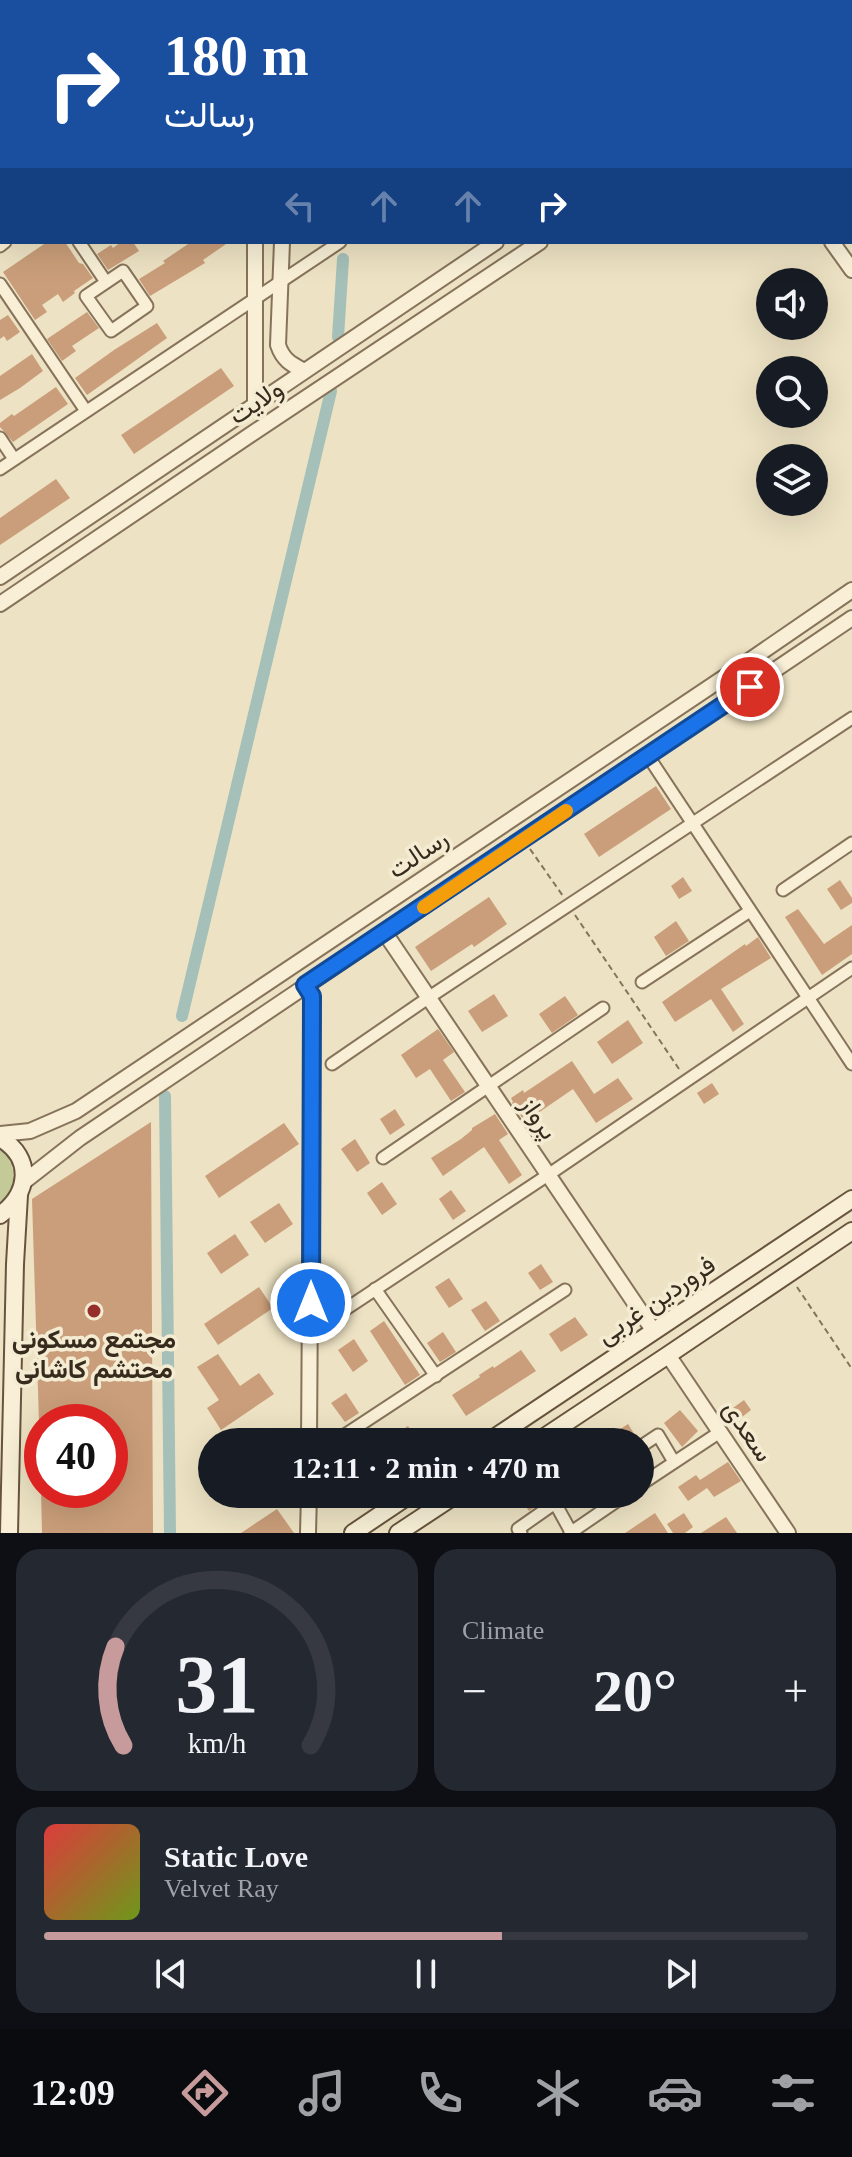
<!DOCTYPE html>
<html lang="en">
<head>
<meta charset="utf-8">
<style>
  :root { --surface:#171b24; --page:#242831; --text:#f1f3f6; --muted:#9ea1a6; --line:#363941; --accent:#c79b9b }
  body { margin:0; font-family:"Times New Roman",Vazirmatn,serif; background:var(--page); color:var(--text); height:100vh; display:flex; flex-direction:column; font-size:30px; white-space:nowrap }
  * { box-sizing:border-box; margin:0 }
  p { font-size:26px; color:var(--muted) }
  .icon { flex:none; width:44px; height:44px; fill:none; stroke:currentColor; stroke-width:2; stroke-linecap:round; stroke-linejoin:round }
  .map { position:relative; height:1533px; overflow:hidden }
  .panel { display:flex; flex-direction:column; gap:16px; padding:16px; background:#0d0f14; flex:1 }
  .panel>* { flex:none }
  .hud { position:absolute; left:0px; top:0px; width:852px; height:244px; box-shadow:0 8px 32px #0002; background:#1a4fa0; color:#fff; overflow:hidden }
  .tools { position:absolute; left:756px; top:268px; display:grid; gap:16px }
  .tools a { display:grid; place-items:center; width:72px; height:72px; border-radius:50%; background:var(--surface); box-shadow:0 8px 32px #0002; font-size:40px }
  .speed { position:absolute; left:24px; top:1404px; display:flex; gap:16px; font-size:40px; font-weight:700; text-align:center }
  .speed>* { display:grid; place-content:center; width:104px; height:104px; border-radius:50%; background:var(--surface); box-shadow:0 8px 32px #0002; line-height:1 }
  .speed .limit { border:12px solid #d22; background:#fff; color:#111 }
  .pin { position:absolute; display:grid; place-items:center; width:68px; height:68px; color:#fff; margin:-34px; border:4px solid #fff; border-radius:50%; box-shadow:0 2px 8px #0007 }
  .me { position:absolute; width:88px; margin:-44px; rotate:0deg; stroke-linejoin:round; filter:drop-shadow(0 0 6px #0008) }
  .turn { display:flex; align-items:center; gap:28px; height:168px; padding:0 32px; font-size:36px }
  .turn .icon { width:104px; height:104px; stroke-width:2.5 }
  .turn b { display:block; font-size:56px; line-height:68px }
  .lanes { display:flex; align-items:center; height:76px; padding:0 32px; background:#0003; justify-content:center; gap:40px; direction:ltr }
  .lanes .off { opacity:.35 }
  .big { font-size:60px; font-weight:700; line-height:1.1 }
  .panel .widget { flex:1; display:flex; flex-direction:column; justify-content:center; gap:12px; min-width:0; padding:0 28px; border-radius:24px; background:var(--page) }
  .panel .dial { align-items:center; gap:0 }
  .dial svg { height:208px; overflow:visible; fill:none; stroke:var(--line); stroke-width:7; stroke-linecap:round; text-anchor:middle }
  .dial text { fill:var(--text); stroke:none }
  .song { display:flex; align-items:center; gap:24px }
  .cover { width:96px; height:96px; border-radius:12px; background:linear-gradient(135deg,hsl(0 70% 55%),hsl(80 70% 35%)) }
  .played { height:8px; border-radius:4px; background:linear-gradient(90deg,var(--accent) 60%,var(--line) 60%) }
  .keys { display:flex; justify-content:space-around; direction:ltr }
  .heat { display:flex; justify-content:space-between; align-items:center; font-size:44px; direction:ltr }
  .panel .tiles { flex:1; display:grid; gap:16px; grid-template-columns:1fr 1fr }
  .widget:last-child { grid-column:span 2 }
  .trip { position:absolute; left:198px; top:1428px; width:456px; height:80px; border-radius:40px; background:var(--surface); box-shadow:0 8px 32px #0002; font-weight:700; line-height:80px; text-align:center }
  .dock { display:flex; height:128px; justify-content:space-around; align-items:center; background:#090b0e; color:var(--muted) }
  .dock .icon { width:56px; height:56px }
  .dock .on { color:var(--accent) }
  .dock b { font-size:36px; color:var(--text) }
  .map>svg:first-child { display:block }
</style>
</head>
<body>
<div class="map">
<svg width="852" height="1533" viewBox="0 0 852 1533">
  <rect width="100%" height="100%" fill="#ede2c3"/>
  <!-- green -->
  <path fill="#c3ca97" d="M0,1149C19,1166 17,1188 0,1205Z"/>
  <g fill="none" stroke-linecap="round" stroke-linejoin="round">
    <!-- canal -->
    <g stroke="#a5c0b9" stroke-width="12">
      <path d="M350,2V0"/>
      <path d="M338,337L343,259"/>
      <path d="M182,1016L331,391"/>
      <path d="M165,1096L170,1533"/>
    </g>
  </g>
  <!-- building -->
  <g fill="#ca9e7a">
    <path d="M47,242H65L79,263L83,264L93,278L74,291L75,293L63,302L58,294L42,305L47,312L35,320L3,272Z"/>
    <path d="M121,242H133L139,251L108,270L97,254L111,245L113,248Z"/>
    <path d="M191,242H229L203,260L205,263L150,296L139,279L165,263L163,261Z"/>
    <path d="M87,312L99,328L72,346L76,351L62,361L47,339Z"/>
    <path d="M8,315L20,332L7,341L4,336L0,339V320Z"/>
    <path d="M157,323L167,338L87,395L75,378L114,350Z"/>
    <path d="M32,354L43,371L20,388L0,400V376Z"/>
    <path d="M221,368L234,386L134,454L121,435Z"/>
    <path d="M56,387L68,404L13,442L0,427V423L12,414L14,416Z"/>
    <path d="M56,479L70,498L0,545V518Z"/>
    <path d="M656,786L671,809L599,857L584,834Z"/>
    <path d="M683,877L692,891L679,899L671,886Z"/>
    <path d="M840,880L852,898V903L841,910L827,889Z"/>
    <path d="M489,897L507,924L474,947L472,944L431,971L415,947Z"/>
    <path d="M798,909L824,944L852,925V954L822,975L785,917Z"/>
    <path d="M676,921L689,941L666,956L654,937Z"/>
    <path d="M758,937L771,958L721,989L744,1024L733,1032L711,999L675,1022L662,1002L745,944L746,946Z"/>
    <path d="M494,994L508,1016L482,1032L468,1011Z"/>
    <path d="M565,996L578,1015L552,1033L539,1014Z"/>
    <path d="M628,1020L643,1043L612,1064L597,1042Z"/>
    <path d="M438,1029L454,1052L443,1060L465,1092L451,1101L430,1069L416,1078L401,1055Z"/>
    <path d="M572,1061L594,1094L618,1078L633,1099L596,1123L573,1089L525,1122L512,1103L513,1102L511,1098L523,1090L524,1093Z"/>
    <path d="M712,1083L719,1094L704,1104L697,1093Z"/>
    <path d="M395,1109L405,1125L390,1135L380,1119Z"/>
    <path d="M495,1114L508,1134L499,1140L522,1175L509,1184L484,1147L443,1176L431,1158L461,1139L472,1130V1128Z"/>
    <path d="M151,1122L153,1533H42L41,1490H110V1422H39L32,1199Z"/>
    <path d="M284,1123L299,1144L219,1198L205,1176Z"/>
    <path d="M355,1139L370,1163L357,1172L341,1149Z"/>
    <path d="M382,1182L397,1204L382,1215L367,1193Z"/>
    <path d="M451,1190L466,1211L453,1220L439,1199Z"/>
    <path d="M279,1203L293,1224L265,1243L250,1222Z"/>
    <path d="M235,1234L249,1255L221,1274L207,1253Z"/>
    <path d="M541,1264L553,1282L540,1290L528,1273Z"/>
    <path d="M449,1278L463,1299L449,1308L435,1287Z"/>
    <path d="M259,1287L273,1308L218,1345L204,1324Z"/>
    <path d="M486,1301L500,1321L485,1331L471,1310Z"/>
    <path d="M575,1317L588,1335L561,1352L549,1334Z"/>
    <path d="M384,1321L420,1375L405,1385L370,1331Z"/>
    <path d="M443,1332L456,1352L440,1362L427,1343Z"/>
    <path d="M354,1339L368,1361L353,1372L338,1350Z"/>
    <path d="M521,1350L536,1371L466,1416L452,1395L480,1377L479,1375L493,1366L494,1368Z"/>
    <path d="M218,1354L240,1386L259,1373L274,1394L221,1430L207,1408L219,1400L197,1367Z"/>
    <path d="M346,1393L359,1413L345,1422L331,1403Z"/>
    <path d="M744,1400L751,1410L733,1424L726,1413Z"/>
    <path d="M680,1410L698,1431L682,1447L664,1423Z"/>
    <path d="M628,1424L636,1437L629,1442H601Z"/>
    <path d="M408,1426L419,1442H384Z"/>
    <path d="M728,1462L741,1481L714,1497L707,1488L688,1501L678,1487L696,1475L700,1480Z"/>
    <path d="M517,1494H554L529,1511Z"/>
    <path d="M576,1494H606L586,1508Z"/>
    <path d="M277,1509L294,1533H241Z"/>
    <path d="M655,1513L668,1533H625Z"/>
    <path d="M684,1513L693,1527L685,1533H673L667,1524Z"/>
    <path d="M726,1517L737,1533H701Z"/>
  </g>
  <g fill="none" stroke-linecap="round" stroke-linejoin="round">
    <!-- minor casing -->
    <g stroke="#86735a" stroke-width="15">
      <g id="minor">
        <path d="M132,0L134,2"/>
        <path d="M501,0L503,2"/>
        <path d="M11,2L14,0"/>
        <path d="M108,2L111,0"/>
        <path d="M552,2V0"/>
        <path d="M0,10L2,8"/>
        <path d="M0,84L2,87"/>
        <path d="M0,128L2,127"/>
        <path d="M79,242L106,282"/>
        <path d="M0,246L5,242"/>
        <path d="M123,271L147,306L111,331L86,296Z"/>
        <path d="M0,284L86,411"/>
        <path d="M0,438L14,459"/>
        <path d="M0,469L340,242"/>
        <path d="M648,756L852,1064"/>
        <path d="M783,890L852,843"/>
        <path d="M642,982L750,911"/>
        <path d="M332,1064L428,998L852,718"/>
        <path d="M383,1158L603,1008"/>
        <path d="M375,1289L436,1376"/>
        <path d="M311,1332L548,1175L852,968"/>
        <path d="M334,1442L565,1290"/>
        <path d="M640,1447L658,1435L674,1462"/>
        <path d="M640,1485L720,1432"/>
        <path d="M521,1533L518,1529L555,1503L571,1532"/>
        <path d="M570,1533L627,1494"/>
      </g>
    </g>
    <!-- tertiary casing -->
    <g stroke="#86735a" stroke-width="18">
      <g id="tertiary">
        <path d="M218,0L220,2"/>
        <path d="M241,0L242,2"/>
        <path d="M680,0L681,2"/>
        <path d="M699,0L701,2"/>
        <path d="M485,2V0"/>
        <path d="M850,7L852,5"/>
        <path d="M850,35L852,34"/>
        <path d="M850,229L852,232"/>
        <path d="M255,242V405"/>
        <path d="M282,242L278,345C283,360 291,364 304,371"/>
        <path d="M832,242L852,270"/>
        <path d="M0,577L496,242"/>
        <path d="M0,604L250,435L540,242"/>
        <path d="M385,933L653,1330"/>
        <path d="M305,985L312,996L309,1442"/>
        <path d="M0,1134L30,1131L76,1111L753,658L852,590"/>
        <path d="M25,1181L80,1138L852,618"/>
        <path d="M668,1355L788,1533"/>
        <path d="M308,1533L309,1494"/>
      </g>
    </g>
    <!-- secondary casing -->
    <g stroke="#68543e" stroke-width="20">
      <g id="secondary">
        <path d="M0,1138C34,1158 29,1194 0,1215"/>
        <path d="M488,1442L852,1199"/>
        <path d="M537,1442L668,1355L852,1231"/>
        <path d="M9,1533L15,1264L19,1195"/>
        <path d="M353,1533L411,1494"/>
        <path d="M398,1533L457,1494"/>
      </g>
    </g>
    <!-- path -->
    <g stroke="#86735a" stroke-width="2" stroke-dasharray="6 4" stroke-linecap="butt">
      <path d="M530,849L563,896"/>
      <path d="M575,915L679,1069"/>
      <path d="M797,1287L852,1369"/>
    </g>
    <!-- minor -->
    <use href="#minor" stroke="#f8efd6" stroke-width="11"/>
    <!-- tertiary -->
    <use href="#tertiary" stroke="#f8efd6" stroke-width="14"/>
    <!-- secondary -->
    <use href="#secondary" stroke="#f8efd6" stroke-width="16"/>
  </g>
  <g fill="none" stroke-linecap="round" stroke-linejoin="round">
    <!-- route casing -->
    <g stroke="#114b97" stroke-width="20">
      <path id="route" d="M311,1303L312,996L305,985L750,687"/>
    </g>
    <!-- route -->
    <use href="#route" stroke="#1a73e8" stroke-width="14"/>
    <!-- slow -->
    <path stroke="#f59e0b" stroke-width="14" d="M424,907L566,811"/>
  </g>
  <!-- markers -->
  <circle fill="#942f2c" stroke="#f4ecd2" stroke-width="3" cx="94" cy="1311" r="8"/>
  <g text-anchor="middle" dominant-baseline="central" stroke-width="7" stroke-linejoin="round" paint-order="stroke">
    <!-- street labels -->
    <g font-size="26" fill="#372b1e" stroke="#f4ecd2">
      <text transform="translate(256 402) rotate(-34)">ولایت</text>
      <text transform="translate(418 854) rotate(-34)">رسالت</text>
      <text transform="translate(539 1118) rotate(56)">پرواز</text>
      <text transform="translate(656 1300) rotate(-34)">فروردین غربی</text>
      <text transform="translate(748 1431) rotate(56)">سعدی</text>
    </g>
    <!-- poi labels -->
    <g font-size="26" font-weight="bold" fill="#372b1e" stroke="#f4ecd2">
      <text x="94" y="1339">مجتمع مسکونی<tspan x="94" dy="30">محتشم کاشانی</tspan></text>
    </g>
  </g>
</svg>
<div class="tools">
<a><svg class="icon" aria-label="sound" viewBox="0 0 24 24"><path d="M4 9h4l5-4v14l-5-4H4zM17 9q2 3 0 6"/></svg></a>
<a><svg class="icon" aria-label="search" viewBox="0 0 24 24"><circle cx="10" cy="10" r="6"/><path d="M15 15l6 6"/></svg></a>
<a><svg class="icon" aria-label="layers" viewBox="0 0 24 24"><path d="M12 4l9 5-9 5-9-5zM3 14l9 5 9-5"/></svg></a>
</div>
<div class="speed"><div class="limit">40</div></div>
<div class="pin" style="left:750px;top:687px;background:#d93025"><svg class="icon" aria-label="arrive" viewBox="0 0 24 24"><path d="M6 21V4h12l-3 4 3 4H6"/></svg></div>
<svg class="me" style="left:311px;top:1303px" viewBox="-20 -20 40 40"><circle r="17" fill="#1a73e8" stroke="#fff" stroke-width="3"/><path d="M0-11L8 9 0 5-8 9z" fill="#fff"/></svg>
<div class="trip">12:11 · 2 min · 470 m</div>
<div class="hud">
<div class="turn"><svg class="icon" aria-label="right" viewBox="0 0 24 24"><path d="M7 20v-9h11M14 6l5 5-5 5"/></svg><div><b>180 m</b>رسالت</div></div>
<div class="lanes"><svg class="icon off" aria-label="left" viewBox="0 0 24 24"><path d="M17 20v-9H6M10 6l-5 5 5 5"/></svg><svg class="icon off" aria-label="ahead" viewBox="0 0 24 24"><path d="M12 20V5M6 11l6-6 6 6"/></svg><svg class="icon off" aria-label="ahead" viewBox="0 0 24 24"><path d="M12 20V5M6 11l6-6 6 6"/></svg><svg class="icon" aria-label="right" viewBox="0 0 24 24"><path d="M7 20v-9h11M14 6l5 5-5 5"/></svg></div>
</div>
</div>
<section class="panel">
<div class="tiles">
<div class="widget dial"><svg viewBox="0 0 100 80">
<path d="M14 69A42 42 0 1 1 86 69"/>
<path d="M14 69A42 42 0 0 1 11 31" stroke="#c79b9b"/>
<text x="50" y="56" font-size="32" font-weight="700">31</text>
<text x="50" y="72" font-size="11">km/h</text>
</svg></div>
<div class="widget"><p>Climate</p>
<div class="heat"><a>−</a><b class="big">20°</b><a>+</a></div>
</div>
<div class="widget">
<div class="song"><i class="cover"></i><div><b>Static Love</b><p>Velvet Ray</p></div></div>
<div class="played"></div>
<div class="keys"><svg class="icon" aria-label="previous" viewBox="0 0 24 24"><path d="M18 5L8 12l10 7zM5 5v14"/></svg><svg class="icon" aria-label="pause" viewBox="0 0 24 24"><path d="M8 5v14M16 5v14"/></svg><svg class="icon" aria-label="next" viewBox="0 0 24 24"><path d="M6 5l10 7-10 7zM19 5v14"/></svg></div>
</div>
</div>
</section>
<nav class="dock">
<b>12:09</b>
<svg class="icon on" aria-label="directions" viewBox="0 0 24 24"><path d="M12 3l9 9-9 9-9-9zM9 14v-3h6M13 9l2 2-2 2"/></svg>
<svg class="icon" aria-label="music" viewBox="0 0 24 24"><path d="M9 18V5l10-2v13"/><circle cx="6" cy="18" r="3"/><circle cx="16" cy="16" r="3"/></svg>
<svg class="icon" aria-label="phone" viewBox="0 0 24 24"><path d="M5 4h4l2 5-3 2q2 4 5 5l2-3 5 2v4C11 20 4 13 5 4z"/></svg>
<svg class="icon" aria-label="climate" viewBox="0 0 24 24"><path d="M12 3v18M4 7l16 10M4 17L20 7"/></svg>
<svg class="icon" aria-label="car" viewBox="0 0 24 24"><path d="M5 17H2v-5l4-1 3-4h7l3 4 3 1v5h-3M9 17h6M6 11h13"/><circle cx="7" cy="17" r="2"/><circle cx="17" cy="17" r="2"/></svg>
<svg class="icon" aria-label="filters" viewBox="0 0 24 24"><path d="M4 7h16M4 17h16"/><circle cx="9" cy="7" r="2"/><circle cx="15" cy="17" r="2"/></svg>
</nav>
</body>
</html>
